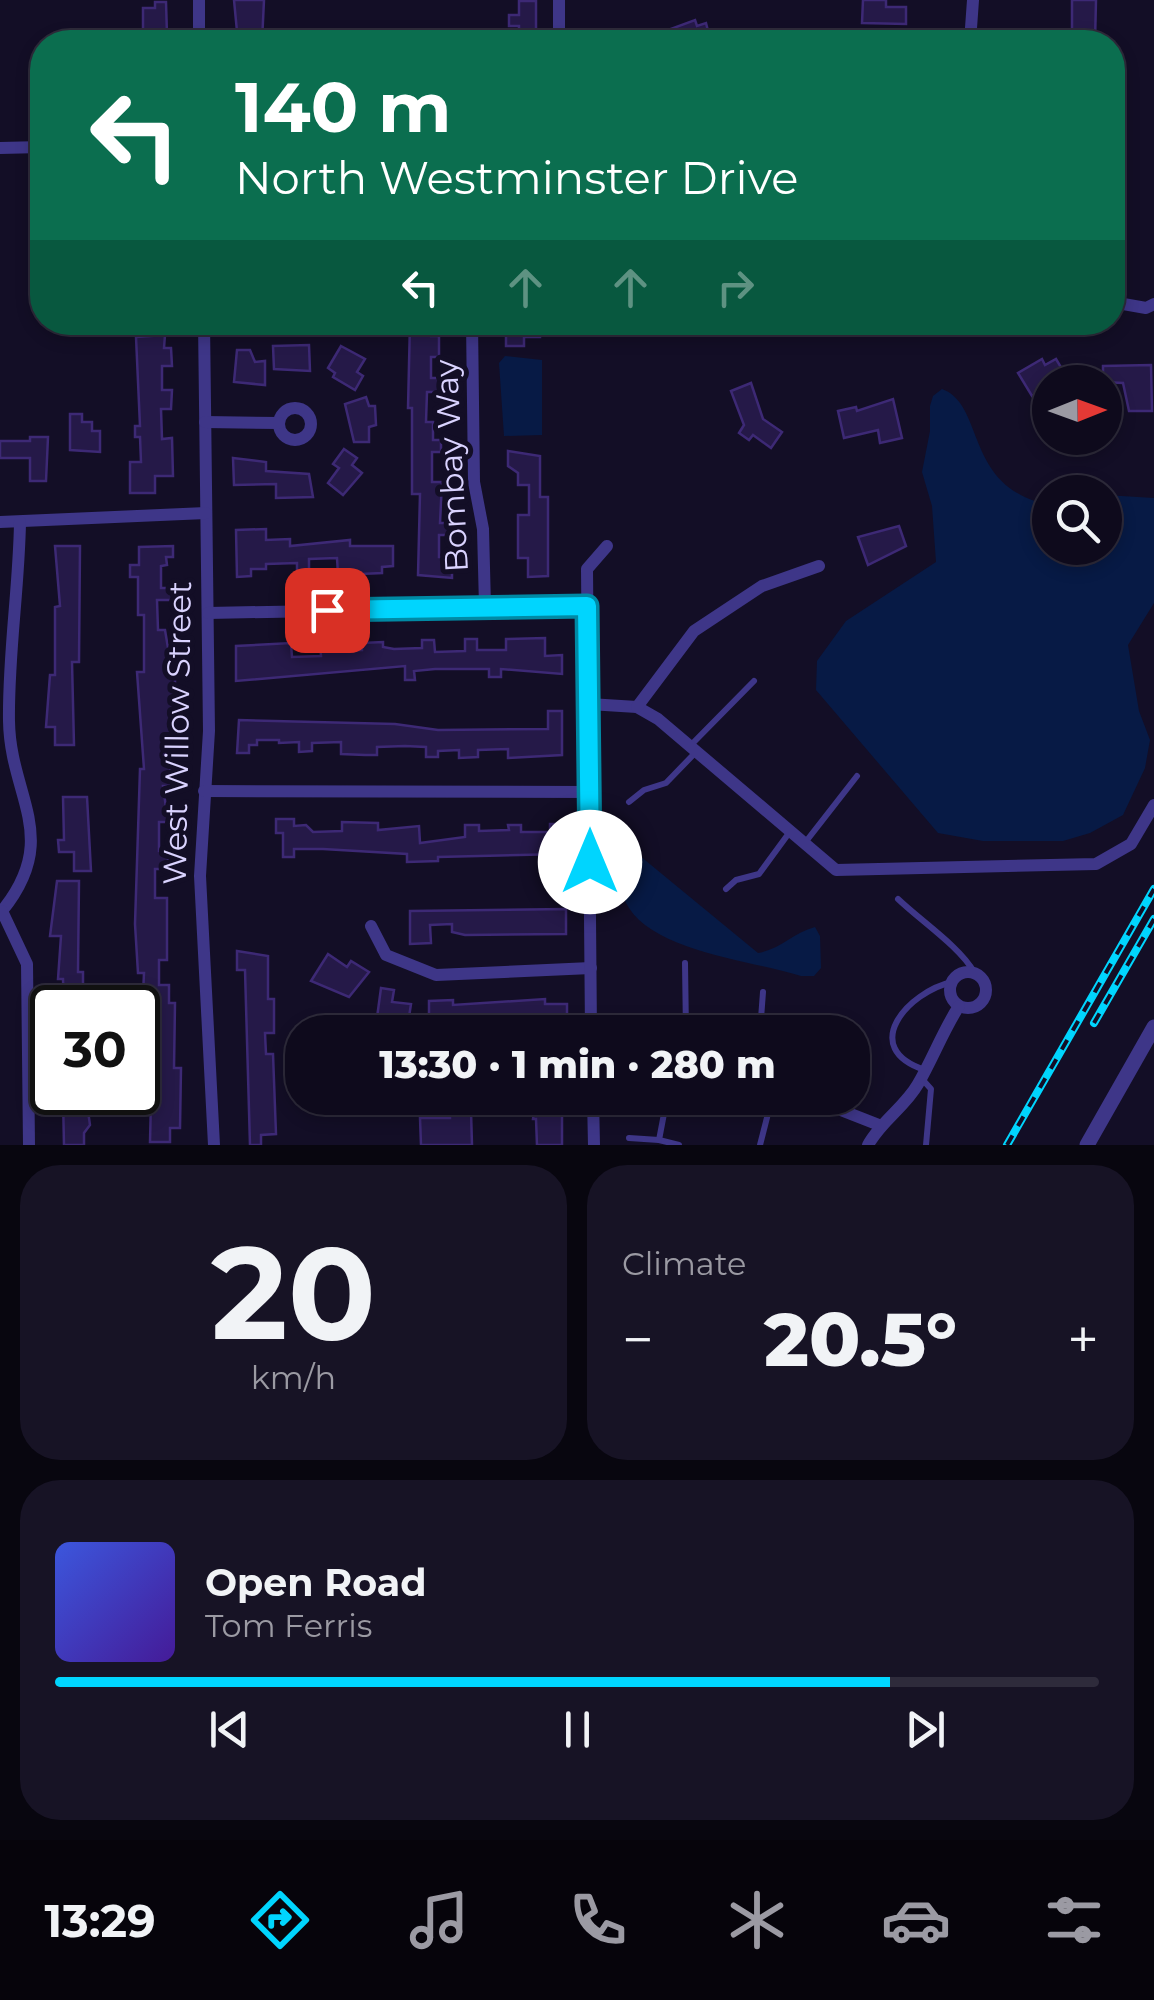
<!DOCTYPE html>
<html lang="en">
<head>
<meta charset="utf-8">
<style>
  :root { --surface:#0e0a1c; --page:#171325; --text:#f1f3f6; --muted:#9b9aa3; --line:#2e2b3b; --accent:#00d5fe }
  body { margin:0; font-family:Montserrat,sans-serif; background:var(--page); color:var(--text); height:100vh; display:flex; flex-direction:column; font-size:38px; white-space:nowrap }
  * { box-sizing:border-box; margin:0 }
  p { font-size:32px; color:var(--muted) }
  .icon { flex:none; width:55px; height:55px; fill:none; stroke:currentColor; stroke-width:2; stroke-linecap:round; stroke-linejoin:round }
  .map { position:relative; height:1145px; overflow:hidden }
  .side { display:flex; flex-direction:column; gap:20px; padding:20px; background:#08060f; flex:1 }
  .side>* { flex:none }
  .top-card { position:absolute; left:30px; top:30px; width:1095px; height:305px; border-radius:40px; box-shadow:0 5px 15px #0003,0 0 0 2px var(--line); background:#0b6e4f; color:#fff; overflow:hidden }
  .needle { width:65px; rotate:89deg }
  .controls { position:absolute; left:1032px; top:365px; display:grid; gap:20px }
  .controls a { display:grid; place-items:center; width:90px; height:90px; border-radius:50%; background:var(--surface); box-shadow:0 5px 15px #0003,0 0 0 2px var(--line); font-size:50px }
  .speed { position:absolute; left:30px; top:985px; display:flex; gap:20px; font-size:50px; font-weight:700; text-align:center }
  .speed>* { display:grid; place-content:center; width:130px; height:130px; border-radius:50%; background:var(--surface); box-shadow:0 5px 15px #0003,0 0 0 2px var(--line); line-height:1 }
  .speed .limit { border:5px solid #111; border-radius:15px; background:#fff; color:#111 }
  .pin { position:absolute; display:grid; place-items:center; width:85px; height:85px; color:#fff; margin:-42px; border-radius:20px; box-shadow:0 5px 15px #0006 }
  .me { position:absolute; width:110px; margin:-55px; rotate:0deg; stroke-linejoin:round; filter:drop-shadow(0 0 8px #0008) }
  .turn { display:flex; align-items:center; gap:35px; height:210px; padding:0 40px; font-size:45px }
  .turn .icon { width:130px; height:130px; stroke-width:2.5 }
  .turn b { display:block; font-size:70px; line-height:85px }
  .lanes { display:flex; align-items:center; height:95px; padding:0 40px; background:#0003; justify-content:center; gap:50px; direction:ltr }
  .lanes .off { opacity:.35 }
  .big { font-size:75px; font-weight:800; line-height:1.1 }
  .side .tile { flex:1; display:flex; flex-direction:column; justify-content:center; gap:15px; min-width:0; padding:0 35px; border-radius:40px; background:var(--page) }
  .side .dial { align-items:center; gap:0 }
  .dial b { font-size:130px; line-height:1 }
  .song { display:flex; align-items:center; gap:30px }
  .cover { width:120px; height:120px; border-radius:15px; background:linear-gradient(135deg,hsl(230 70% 55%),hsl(260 70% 35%)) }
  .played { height:10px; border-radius:5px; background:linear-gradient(90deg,var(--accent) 80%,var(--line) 80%) }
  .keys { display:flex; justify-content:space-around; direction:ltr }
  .heat { display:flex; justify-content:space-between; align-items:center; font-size:55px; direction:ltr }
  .side .tiles { flex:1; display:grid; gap:20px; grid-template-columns:1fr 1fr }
  .tile:last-child { grid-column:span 2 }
  .trip { position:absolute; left:285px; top:1015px; width:585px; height:100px; border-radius:40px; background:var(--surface); box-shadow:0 5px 15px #0003,0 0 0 2px var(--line); font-weight:800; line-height:100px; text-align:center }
  .dock { display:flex; height:160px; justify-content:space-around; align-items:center; background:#06040b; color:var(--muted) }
  .dock .icon { width:70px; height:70px }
  .dock .selected { color:var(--accent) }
  .dock b { font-size:45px; color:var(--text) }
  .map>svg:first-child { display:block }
</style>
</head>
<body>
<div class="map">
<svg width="1154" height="1145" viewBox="0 0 1154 1145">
  <rect width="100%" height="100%" fill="#130e26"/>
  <!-- water -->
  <g fill="#071a45">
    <path d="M505,356L542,360V435L504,436L499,363Z"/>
    <path d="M942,389C986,405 963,488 1050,505V548H1105V495L1154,498V603L1128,645L1139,711L1150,740L1145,768L1123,815L1090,833L1063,841H983L938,833L816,690L817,661L846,621L936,562L932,506L922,472L930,431V406L933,396Z"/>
    <path d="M624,848L634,851L758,953C781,949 793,933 815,927L820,936L821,968L814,976H801C754,961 657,952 629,908C619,893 617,873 615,856Z"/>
  </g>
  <!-- building -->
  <g fill="#251948" stroke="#3d2975" stroke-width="2.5">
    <path d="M234,0H264L262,42H238Z"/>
    <path d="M863,0H886V7H906V24L862,23Z"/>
    <path d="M1072,0H1096L1095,42H1057V31H1072Z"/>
    <path d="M519,1H536V40H519V26H509V15H519Z"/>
    <path d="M155,2H166L167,35L163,42H143V8H155Z"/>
    <path d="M695,20L697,26L706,23L709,35L702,37L703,42H659L657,34Z"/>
    <path d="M410,322H431V336H439V357H431V378H441L440,392H427L426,422H433V440H441V452H432V482H442L440,523H449V535H439V557H445V566H452V578L418,575L420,494H412V408H408Z"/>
    <path d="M514,322L540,325V337H524V346H506V326Z"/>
    <path d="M165,335L164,348H171L172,366H162V390H172L171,409H161L162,439L172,438L173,476H155V493H130V462H141L140,437H135V426H140L136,337Z"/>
    <path d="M309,345L310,371L274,369L273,346Z"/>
    <path d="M341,346L365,359L357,372L363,376L355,390L333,377L335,373L328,368Z"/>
    <path d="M237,350H250L255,362L265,361V385L234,382Z"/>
    <path d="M1042,359L1045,365L1056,359L1065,374L1032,396L1018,373Z"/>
    <path d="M1151,365L1152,411H1129L1123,383L1103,382V366Z"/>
    <path d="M751,383L763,419L782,432L771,448L753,435L749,440L739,433L744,425L731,391Z"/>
    <path d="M366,397L369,406H375L376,425L369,427V442H354L345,404Z"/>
    <path d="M893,399L902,438L880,443L878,430L844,438L838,411L856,407L857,411Z"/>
    <path d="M70,414H82V422H92V431H100V452L70,450Z"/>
    <path d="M30,437H48L46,481H30V458H0V441H30Z"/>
    <path d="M344,449L357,458L352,465L362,473L343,495L328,483L339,468L333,464Z"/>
    <path d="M508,451L540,456V497H548V576L528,577V558H518V515H529V485H518V473L508,466Z"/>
    <path d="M233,458L266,462V471L309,474L313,497L276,498V484L234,485Z"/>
    <path d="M899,526L906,546L868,565L858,537Z"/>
    <path d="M266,529V540L290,539V546L350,540V546H393V566L382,567V573L338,575L337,558L309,559V575H297V563L266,564V569H251V576L237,577L236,530Z"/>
    <path d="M55,546H80L79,662H72L74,745H55V727H46L50,675H55V607L60,606Z"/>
    <path d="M173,546V557H166L167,565L161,566V588H173V600H157L158,630H165L168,648H175V730H171L170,786H163L168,822H159V851H168V869H155V898H167V960H159V985H169V1003H175L174,1068H181L180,1128H170V1142H150L152,1058L146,1042H151L150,1016H142L144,973H138L135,924L140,769H144L137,672H144V615H138V577H130V565H139V547Z"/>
    <path d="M545,638V656L562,655V674L501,669V677H489V669H435L414,671L415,680H405V666L236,681V646L291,643L292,657L321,656L320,642H332L333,651L362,650V643L383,642V647L394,649L422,648V640H434L435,652L465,651V639H477V650H506V639Z"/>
    <path d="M548,711H562V755L508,758V749L478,750V757L459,758V750L438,751V757H426V747L405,746L377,747V755H365L341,754V742L312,743V751L299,752V742L279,743V740H257V745H249V753H237L239,720L395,724L438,730L548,729Z"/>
    <path d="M63,797H87L91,871H74V852H59L58,840H64Z"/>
    <path d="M276,819H294V826L306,825L313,832L342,831V822L378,823V830L419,826L420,843L465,837V825H479V831L509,830L508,825H521V832H550V824H563V854L438,857V861L407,862V854L323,849H294V857H283V833H276Z"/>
    <path d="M57,881H79L78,972H83V1008H64L63,979H58L61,936H50Z"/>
    <path d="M566,909V934L465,935L452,932V924L430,925L431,943L410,944V911Z"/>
    <path d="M237,951L268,956V999H274V1033H265L266,1054H273L276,1134L261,1135V1145H250L245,970H237Z"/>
    <path d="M328,954L347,967L351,961L369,972L349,997L311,981Z"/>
    <path d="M381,988L394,990L392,1002L411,1004L407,1030L376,1025Z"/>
    <path d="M545,999V1004H567V1026H532V1017H508V1026L429,1028V1001L453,1000V1005Z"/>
    <path d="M86,1097L90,1125L84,1133V1145H64L63,1098Z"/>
    <path d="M536,1098H562V1145H537L536,1119H533Z"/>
    <path d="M471,1111L472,1145H421L420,1118H450V1112Z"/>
  </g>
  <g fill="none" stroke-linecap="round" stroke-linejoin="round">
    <!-- service -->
    <g stroke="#3e3688" stroke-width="6">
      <path d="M689,747L754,681"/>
      <path d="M629,802L644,790L666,783L695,753"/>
      <path d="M804,844L857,776"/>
      <path d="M726,889L736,880L759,874L789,833"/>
      <path d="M898,899C921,921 960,947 974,972"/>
      <path d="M685,963L686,1032"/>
      <path d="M760,1032L763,992"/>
      <path d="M925,1070C858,1048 908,992 952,982"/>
      <path d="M922,1079L931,1089L926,1145"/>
      <path d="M667,1098L659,1140L679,1145"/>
      <path d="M629,1138L659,1140"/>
      <path d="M760,1145L772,1098"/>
    </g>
    <!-- minor -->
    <g stroke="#3e3688" stroke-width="12">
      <path d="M199,0V42"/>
      <path d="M559,0V42"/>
      <path d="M970,42L973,0"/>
      <path d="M0,148L42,147"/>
      <path d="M1112,302L1146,308L1154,304"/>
      <path d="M204,322L209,731L200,876L214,1145"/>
      <path d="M472,322L474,482L483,529L485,606"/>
      <circle cx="295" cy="424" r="16"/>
      <path d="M205,422L279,423"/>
      <path d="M0,522L206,513"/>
      <path d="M208,613L587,606"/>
      <path d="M589,704L637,707L658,719L836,870L1096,864L1131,844L1154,805"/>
      <path d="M637,707L694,631L762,586L819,566"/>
      <path d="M204,791L589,792"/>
      <path d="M2,911C62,837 10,797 9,721C8,655 19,588 20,522"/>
      <path d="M2,911L27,964L29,1145"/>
      <path d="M371,926L386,955L436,975L591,968"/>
      <circle cx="968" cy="990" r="18"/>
      <path d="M591,1032L587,569L607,546"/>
      <path d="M593,1098L594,1145"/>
      <path d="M810,1098L879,1125"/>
      <path d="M868,1145C881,1121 905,1107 918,1084C933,1058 943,1031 959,1006"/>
    </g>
    <!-- tertiary -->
    <path stroke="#3e3688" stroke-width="15" d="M1087,1145L1154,1027"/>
    <!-- rail casing -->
    <g stroke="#00d5fe" stroke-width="8">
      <g id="rail">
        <path d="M1094,1023L1154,919"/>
        <path d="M1007,1145L1154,889"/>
      </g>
    </g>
    <!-- rail -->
    <use href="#rail" stroke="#130e26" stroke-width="4" stroke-dasharray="11" stroke-linecap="butt"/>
  </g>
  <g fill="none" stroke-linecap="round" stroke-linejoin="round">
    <!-- route casing -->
    <g stroke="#008aa5" stroke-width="25">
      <path id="route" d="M327,610L587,606L590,862"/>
    </g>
    <!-- route -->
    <use href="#route" stroke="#00d5fe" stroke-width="18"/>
  </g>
  <g text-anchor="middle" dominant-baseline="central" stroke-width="10" stroke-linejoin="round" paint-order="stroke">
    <!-- street labels -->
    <g font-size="32" fill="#dad3ff" stroke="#130e26">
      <text transform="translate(451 466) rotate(-93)">Bombay Way</text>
      <text transform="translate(177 733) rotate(-89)">West Willow Street</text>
    </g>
  </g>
</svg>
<div class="controls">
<a><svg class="needle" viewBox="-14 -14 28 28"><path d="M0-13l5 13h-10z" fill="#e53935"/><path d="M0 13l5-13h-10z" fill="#9b9aa3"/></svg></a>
<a><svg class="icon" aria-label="search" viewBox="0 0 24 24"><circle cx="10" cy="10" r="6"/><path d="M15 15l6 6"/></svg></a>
</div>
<div class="speed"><div class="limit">30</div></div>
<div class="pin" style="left:327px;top:610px;background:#d93025"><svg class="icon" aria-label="arrive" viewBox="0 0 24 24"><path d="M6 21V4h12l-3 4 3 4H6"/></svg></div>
<svg class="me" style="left:590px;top:862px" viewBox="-20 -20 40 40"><circle r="19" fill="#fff"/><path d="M0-13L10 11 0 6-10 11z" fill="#00d5fe"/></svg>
<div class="trip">13:30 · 1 min · 280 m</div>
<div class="top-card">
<div class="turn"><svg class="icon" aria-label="left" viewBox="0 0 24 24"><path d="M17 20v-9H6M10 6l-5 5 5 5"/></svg><div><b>140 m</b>North Westminster Drive</div></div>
<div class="lanes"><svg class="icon" aria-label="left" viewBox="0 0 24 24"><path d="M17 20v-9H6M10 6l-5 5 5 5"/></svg><svg class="icon off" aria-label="ahead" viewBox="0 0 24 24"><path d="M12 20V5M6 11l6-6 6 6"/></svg><svg class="icon off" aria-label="ahead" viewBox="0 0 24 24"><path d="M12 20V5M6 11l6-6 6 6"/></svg><svg class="icon off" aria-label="right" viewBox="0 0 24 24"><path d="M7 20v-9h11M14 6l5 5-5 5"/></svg></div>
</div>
</div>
<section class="side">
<div class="tiles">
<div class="tile dial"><b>20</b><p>km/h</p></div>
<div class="tile"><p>Climate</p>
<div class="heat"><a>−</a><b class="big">20.5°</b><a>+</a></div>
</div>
<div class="tile">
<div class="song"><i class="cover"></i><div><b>Open Road</b><p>Tom Ferris</p></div></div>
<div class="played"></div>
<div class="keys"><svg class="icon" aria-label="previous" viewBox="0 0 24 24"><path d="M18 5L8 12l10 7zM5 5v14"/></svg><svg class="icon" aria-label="pause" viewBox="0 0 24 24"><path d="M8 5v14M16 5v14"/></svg><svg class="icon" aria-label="next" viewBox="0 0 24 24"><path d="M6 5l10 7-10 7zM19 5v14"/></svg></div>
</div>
</div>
</section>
<nav class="dock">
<b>13:29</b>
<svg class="icon selected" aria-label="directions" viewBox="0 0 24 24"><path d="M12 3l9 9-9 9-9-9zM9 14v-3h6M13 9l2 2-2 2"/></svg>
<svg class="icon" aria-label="music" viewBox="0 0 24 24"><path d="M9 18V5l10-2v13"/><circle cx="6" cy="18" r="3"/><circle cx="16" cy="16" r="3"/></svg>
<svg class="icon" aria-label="phone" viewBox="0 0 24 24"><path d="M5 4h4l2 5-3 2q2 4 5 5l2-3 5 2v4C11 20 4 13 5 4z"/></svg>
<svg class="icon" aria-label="climate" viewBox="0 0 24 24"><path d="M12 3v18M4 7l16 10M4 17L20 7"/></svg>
<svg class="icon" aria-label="car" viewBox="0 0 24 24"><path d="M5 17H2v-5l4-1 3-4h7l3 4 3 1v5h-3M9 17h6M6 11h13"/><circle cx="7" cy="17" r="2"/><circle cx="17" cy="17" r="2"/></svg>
<svg class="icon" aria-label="filters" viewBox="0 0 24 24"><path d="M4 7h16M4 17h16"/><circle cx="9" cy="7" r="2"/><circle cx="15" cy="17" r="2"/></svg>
</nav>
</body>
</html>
